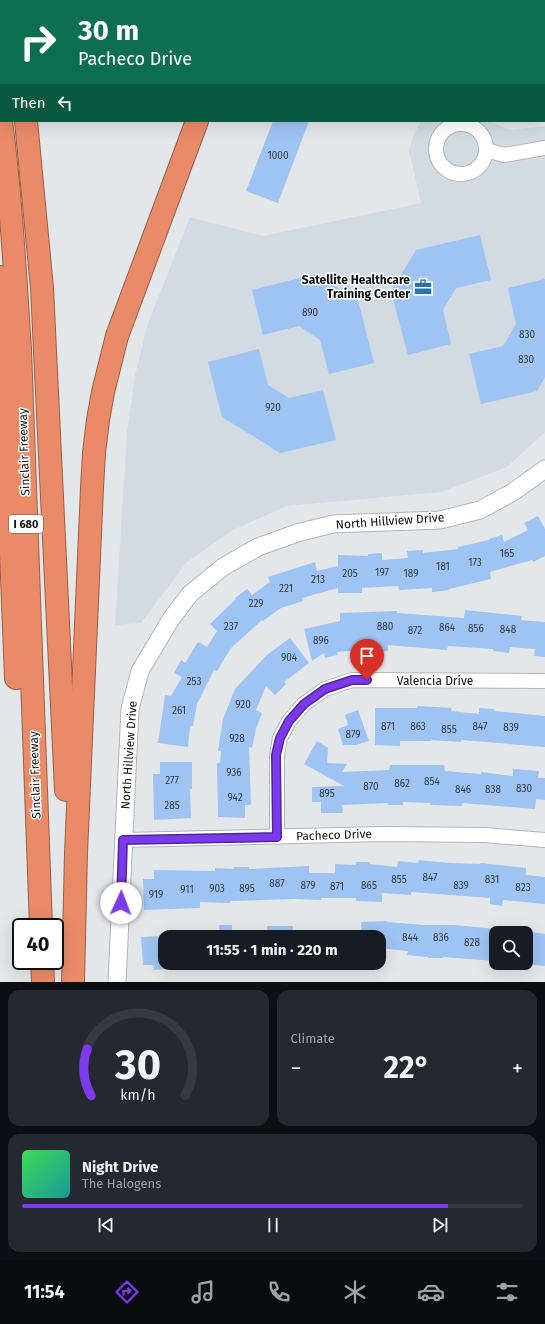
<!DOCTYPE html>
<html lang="en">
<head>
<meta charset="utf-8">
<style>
  :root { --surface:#171b24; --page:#242831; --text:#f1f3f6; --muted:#9ea1a6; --line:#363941; --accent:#7c3aed }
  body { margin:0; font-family:"Fira Sans",sans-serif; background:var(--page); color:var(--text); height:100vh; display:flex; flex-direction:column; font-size:15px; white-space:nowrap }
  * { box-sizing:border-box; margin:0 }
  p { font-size:13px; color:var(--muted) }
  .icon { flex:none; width:22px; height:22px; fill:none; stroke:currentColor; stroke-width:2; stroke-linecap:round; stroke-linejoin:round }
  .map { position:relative; height:982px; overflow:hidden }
  .drawer { display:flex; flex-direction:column; gap:8px; padding:8px; background:#0d0f14; flex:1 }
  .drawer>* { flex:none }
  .hud { position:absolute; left:0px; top:0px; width:545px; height:122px; box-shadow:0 4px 16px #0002; background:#0b6e4f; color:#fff; overflow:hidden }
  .fabs { position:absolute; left:489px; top:926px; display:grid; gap:8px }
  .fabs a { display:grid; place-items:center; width:44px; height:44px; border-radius:8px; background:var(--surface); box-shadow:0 4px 16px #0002; font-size:20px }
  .speed { position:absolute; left:12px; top:918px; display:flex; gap:8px; font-size:20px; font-weight:700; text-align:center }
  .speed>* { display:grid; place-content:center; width:52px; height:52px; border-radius:50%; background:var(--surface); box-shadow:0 4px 16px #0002; line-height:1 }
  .speed .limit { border:2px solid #111; border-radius:6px; background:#fff; color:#111 }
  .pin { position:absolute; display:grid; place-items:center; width:34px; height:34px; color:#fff; margin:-41px -17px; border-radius:50% 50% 50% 0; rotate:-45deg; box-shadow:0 0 4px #0007 }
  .pin .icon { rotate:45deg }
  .me { position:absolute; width:44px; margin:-22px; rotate:2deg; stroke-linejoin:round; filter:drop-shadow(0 0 3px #0008) }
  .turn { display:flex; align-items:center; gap:14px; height:84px; padding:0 12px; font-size:18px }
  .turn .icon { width:52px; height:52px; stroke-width:2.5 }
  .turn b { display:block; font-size:28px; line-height:34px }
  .then { display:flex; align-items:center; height:38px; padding:0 12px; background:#0003; gap:8px; font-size:15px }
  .big { font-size:30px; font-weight:700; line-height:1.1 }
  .drawer .widget { flex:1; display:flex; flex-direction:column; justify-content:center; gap:6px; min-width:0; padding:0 14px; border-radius:12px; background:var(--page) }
  .drawer .dial { align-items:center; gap:0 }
  .dial svg { height:104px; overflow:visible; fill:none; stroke:var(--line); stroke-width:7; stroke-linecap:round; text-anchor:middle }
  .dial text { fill:var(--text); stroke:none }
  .song { display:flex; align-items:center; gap:12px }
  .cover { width:48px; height:48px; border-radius:6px; background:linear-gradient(135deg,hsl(130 70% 55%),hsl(180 70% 35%)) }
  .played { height:4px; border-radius:2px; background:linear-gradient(90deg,var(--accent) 85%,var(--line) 85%) }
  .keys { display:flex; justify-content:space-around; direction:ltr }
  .heat { display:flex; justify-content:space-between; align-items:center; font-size:22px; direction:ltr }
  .drawer .tiles { flex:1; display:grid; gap:8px; grid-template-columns:1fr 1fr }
  .widget:last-child { grid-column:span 2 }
  .trip { position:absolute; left:158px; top:930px; width:228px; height:40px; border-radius:12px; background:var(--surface); box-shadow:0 4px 16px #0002; font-weight:700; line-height:40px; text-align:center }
  .dock { display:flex; height:64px; justify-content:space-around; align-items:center; background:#090b0e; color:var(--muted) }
  .dock .icon { width:28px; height:28px }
  .dock .active { color:var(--accent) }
  .dock b { font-size:18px; color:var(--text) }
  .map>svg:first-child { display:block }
</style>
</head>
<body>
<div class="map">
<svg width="545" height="982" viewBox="0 0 545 982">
  <rect width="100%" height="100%" fill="#e4e7ea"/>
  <!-- built -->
  <path fill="#d2dae3" d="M421,121H488L510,130L545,126V432L507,467L441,492L287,506L233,530L187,562L141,623L115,625L127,432L135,376L147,326L190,217L263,236L421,203L409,150L413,136Z"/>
  <!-- building -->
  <g fill="#9fc3f2">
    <path d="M273,121H309L278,203L246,191Z"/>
    <path d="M480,235L491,280L456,288L443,310L451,344L408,355L391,292L416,250Z"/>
    <path d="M316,274L358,300L374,363L329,374L320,340L299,326L263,335L252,290Z"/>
    <path d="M545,279V377L537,391L481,404L469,354L503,346L516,324L508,288Z"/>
    <path d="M259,349L268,385L289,398L323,390L336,440L280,453L222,417L208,362Z"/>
    <path d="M538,516L545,529V556L533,562L532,560L490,572L491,579L449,589V590L432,592V588L399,590L398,586L362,588V593H338V588L302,598L303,601L281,608L263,621L262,620L231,648L217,671L214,670L197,704L193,726H190L188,747L158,743L165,695L171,696L182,677L174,673L181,660L185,663L198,642L207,647L217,631L210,624L236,599L235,598L247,589L252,595L270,582L268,577L315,562L317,571L338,566V555L368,556V554L382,553V560L408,558L407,551L423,550V553L458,549V547L489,540V539L502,535L504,542L528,530L524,523Z"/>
    <path d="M465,610L522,616L521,620L545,622V657L534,656L535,649L510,647L509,653L493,651V649L448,646L447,650L388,645V651H373V649L337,652L338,655L325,658L324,653L312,661L304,629L340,621V613L397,611V613L464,618Z"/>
    <path d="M290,638L309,663L284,682L286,684L275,695L266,686L256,710L262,713L256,729L252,748L249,747L251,805H245V818L218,817L217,763H220L221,751H218L223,719L235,689L268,654Z"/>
    <path d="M417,706L452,708L451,711L479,714V708L494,709V711L545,716V747L461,740V742L431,740V741H400V746L375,745V708H417Z"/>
    <path d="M358,710L369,741L356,745H343L338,729L348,725L345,715Z"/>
    <path d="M317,741L328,748L327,763L347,764L342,772L389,770L390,765H444L445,771L481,774V772L513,776V769L539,771L538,778H545V800L536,799L535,809L462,803V806L430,805V803L403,802V805H388V803L342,805L343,813H321V802H312V787L344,786L304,764Z"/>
    <path d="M160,762H192V789H190L191,818L154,820L153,774H160Z"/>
    <path d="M419,860L449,863L480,864L481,863L526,868V875L545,877V904L503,900L502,906L490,904V898L411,892V895L382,893V902L356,901V898H321V900L295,899L230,901V903L200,902V908L144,910L143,879H154V870L215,871V868L234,869V867H249V869L309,866V873H335V864L356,865V862H370V864L397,867L398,861L418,863Z"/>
    <path d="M387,921V922L424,925H454L496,929V961L443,957V958H428V957L407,955L408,951L379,948V937H362L361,922Z"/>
    <path d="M219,925H232V937H220Z"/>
    <rect x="267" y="926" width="26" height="11"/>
    <path d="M526,931L545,934V966L526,964Z"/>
    <path d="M165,936V969L154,970L153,965H143L141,937Z"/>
  </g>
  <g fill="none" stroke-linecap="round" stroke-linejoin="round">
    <!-- minor casing -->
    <g stroke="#b2b5b8" stroke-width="16">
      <g id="minor">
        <circle cx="461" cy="149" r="25"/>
        <path d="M486,150L504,155L545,148"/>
        <path d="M277,837V755L280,738L289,721L304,704L325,689L352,680L545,681"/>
        <path d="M123,840L383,834L484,835L545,840"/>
      </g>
    </g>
    <!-- tertiary casing -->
    <g stroke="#b2b5b8" stroke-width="19">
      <path id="tertiary" d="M117,982L130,709L140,671L171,619L190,594L223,567L258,547L297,533L333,524L440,520L480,510L513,492L545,469"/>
    </g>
    <!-- motorway casing -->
    <g stroke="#9c5f48" stroke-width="24">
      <g id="motorway">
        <path d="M19,0V1"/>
        <path d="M206,1V0"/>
        <path d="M243,1V0"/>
        <path d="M1,121C11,197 15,273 20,349L41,927"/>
        <path d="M26,121L42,288L66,790"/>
        <path d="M0,277L16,678"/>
        <path d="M42,961L43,982"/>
        <path d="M73,982L76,853L92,488L94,453L98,420L103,392L117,336L197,121"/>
      </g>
    </g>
    <!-- minor -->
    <use href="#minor" stroke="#fff" stroke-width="14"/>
    <!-- tertiary -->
    <use href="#tertiary" stroke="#fff" stroke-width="17"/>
    <!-- motorway -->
    <use href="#motorway" stroke="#ea8b68" stroke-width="22"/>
  </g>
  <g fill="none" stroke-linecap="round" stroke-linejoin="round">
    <!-- route casing -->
    <g stroke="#51269a" stroke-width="10">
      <path id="route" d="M121,903L123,840L277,837L276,755L280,738L289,721L304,704L325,689L352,680H367"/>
    </g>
    <!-- route -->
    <use href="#route" stroke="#7c3aed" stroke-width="7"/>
  </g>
  <!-- icons -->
  <defs>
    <g id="office-bare" transform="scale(1.38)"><path d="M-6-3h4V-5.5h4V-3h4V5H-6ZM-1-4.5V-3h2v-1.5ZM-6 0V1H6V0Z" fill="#2576a7" stroke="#fff" stroke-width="2.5" paint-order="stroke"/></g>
  </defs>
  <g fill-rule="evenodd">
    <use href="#office-bare" x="423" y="287"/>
  </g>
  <g text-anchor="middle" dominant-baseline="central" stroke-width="3" stroke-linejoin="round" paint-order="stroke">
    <!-- number labels -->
    <g font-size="10" fill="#313a47">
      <text x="278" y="156">1000</text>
      <text x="310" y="313">890</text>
      <text x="527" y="335">830</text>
      <text x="526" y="360">830</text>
      <text x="273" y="408">920</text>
      <text x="507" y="554">165</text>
      <text x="475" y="563">173</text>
      <text x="443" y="567">181</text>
      <text x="382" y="573">197</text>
      <text x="350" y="574">205</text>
      <text x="411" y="574">189</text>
      <text x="318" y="580">213</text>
      <text x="286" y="589">221</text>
      <text x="256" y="604">229</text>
      <text x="231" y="627">237</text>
      <text x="385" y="627">880</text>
      <text x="447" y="628">864</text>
      <text x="476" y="629">856</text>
      <text x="508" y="630">848</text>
      <text x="415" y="631">872</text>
      <text x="321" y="641">896</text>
      <text x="289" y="658">904</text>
      <text x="194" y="682">253</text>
      <text x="243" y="705">920</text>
      <text x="179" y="711">261</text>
      <text x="388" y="727">871</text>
      <text x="418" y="727">863</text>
      <text x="480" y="727">847</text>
      <text x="511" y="728">839</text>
      <text x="449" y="730">855</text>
      <text x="353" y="735">879</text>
      <text x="237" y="739">928</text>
      <text x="234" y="773">936</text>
      <text x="172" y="781">277</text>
      <text x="432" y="782">854</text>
      <text x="402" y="784">862</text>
      <text x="371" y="787">870</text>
      <text x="524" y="789">830</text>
      <text x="463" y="790">846</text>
      <text x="493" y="790">838</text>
      <text x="327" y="794">895</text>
      <text x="235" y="798">942</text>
      <text x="172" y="806">285</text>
      <text x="430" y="878">847</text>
      <text x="399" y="880">855</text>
      <text x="492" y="880">831</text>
      <text x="277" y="884">887</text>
      <text x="308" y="886">879</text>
      <text x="369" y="886">865</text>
      <text x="461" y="886">839</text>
      <text x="337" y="887">871</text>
      <text x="523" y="888">823</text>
      <text x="217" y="889">903</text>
      <text x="247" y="889">895</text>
      <text x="187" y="890">911</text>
      <text x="156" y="895">919</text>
      <text x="410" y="938">844</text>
      <text x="441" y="938">836</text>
      <text x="472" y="943">828</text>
    </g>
    <!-- shield labels -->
    <rect fill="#fff" stroke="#555656" stroke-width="1" x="9" y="515" width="34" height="18" rx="3"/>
    <g font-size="11" font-weight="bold" fill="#0c0d0e">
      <text x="26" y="524">I 680</text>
    </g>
    <!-- poi labels -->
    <g font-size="12" font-weight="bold" fill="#0c0d0e" stroke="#fff" text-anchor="end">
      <text x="410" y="280">Satellite Healthcare<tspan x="410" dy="14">Training Center</tspan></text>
    </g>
    <!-- street labels -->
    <g font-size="12" fill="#0c0d0e" stroke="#fff">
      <text transform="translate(24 452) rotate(-92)">Sinclair Freeway</text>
      <text transform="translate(390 521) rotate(-4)">North Hillview Drive</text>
      <text x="435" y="681">Valencia Drive</text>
      <text transform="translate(129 755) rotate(-86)">North Hillview Drive</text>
      <text transform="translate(35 775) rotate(-92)">Sinclair Freeway</text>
      <text transform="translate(334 835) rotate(-2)">Pacheco Drive</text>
    </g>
  </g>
</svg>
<div class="fabs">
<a><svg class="icon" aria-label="search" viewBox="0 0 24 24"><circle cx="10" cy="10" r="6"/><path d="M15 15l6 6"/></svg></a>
</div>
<div class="speed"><div class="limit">40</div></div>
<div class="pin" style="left:367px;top:680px;background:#d93025"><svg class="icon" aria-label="arrive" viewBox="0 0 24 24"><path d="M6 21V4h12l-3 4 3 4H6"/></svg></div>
<svg class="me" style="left:121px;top:903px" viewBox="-20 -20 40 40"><circle r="19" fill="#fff"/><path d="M0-13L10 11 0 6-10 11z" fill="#7c3aed"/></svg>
<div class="trip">11:55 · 1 min · 220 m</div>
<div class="hud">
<div class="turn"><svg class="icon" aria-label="right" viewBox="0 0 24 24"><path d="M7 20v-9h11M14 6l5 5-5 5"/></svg><div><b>30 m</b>Pacheco Drive</div></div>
<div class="then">Then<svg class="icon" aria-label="left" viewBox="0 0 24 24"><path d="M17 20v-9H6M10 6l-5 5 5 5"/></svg></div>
</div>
</div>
<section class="drawer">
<div class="tiles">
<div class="widget dial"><svg viewBox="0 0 100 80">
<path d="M14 69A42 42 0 1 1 86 69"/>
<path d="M14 69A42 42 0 0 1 11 33" stroke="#7c3aed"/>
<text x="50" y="56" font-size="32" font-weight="700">30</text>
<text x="50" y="72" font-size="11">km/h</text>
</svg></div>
<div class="widget"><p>Climate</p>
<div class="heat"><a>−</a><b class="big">22°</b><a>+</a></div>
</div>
<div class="widget">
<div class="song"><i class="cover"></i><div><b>Night Drive</b><p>The Halogens</p></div></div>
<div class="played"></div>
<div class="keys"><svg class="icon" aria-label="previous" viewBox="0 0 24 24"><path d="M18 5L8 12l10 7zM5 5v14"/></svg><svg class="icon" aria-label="pause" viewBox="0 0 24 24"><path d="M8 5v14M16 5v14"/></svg><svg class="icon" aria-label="next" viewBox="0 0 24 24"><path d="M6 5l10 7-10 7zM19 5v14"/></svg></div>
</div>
</div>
</section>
<nav class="dock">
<b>11:54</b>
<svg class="icon active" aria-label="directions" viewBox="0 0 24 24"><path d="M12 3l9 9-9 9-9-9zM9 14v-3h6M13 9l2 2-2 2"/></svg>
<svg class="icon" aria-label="music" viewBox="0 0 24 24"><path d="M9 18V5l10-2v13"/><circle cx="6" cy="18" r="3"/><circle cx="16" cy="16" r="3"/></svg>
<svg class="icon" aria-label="phone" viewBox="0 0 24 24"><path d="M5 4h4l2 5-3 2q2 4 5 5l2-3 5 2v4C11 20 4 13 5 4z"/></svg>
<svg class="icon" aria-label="climate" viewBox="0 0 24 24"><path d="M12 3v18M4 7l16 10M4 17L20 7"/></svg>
<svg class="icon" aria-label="car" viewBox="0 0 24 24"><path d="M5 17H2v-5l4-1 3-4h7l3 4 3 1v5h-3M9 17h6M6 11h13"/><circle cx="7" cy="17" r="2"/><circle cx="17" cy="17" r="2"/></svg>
<svg class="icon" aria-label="filters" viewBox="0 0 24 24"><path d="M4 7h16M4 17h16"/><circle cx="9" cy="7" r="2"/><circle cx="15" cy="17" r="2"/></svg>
</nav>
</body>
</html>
